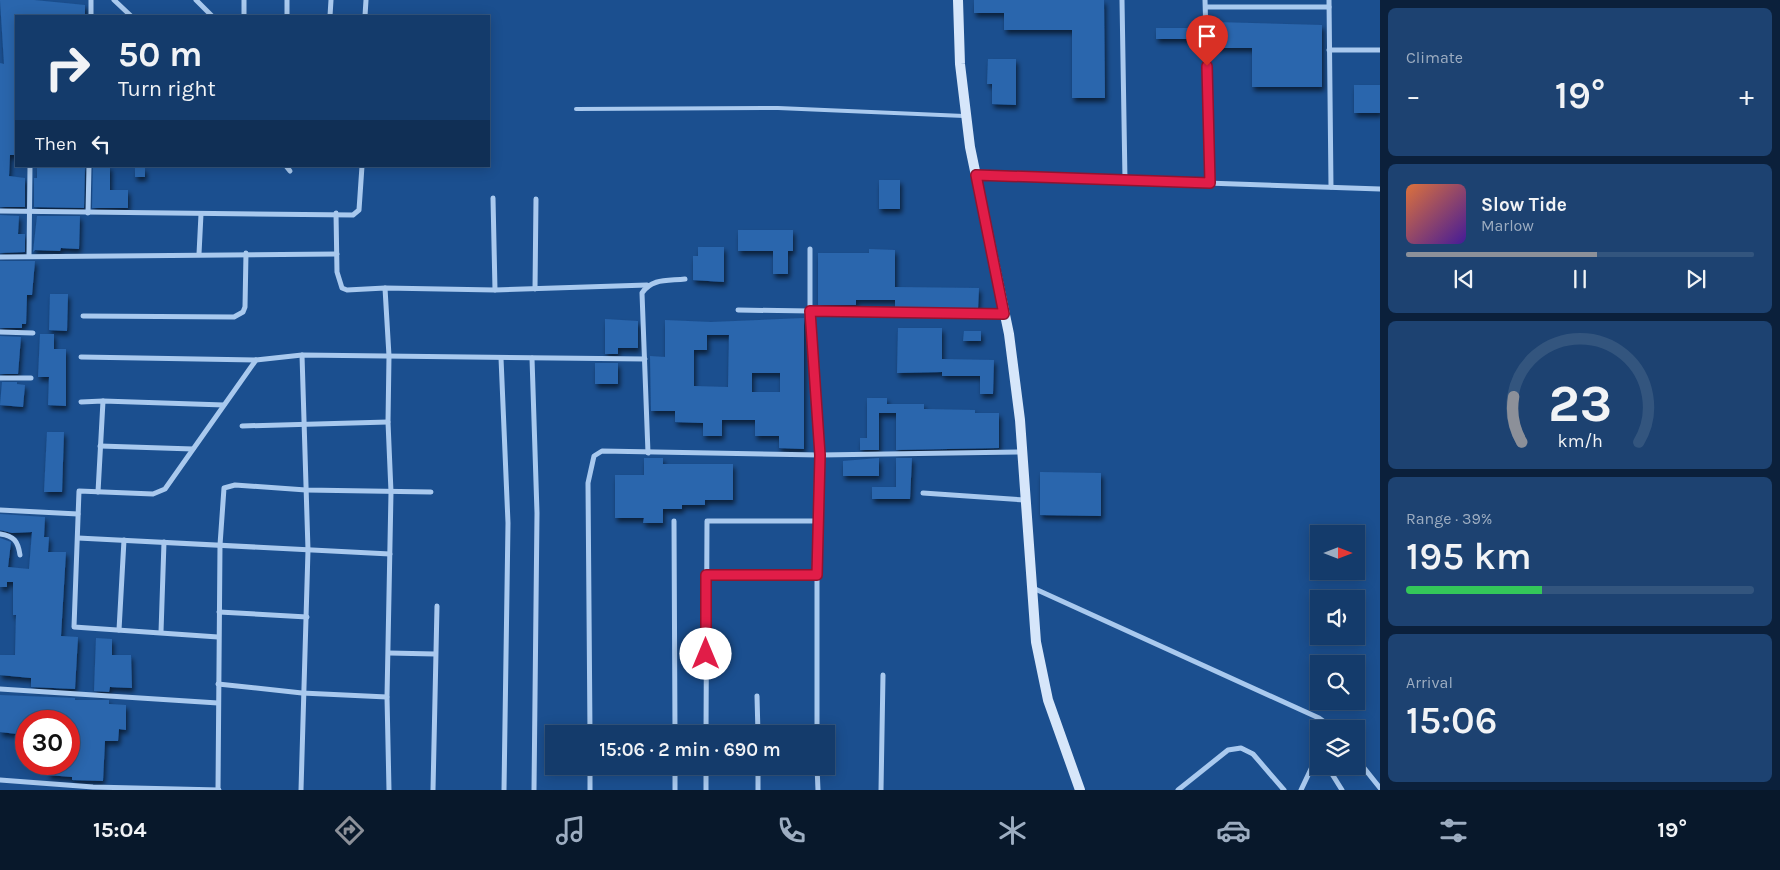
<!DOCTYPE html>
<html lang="en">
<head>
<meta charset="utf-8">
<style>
  :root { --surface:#143b6b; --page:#1d4271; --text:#f1f3f6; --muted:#9dadc1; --line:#33557e; --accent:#8c9099 }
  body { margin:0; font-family:Karla,sans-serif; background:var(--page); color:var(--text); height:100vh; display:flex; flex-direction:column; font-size:19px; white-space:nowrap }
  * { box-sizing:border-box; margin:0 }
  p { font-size:16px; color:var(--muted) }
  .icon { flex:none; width:28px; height:28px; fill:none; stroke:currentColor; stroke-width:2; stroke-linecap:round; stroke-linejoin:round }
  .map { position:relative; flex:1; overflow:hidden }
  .panel { display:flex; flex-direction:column; gap:8px; padding:8px; background:#0b203b; width:400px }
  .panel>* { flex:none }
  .top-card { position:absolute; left:15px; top:15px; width:475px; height:152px; border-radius:0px; box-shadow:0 2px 12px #0003,0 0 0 1px var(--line); background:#143b6b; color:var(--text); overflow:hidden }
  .needle { width:32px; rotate:90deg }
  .fabs { position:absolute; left:1310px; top:525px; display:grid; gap:10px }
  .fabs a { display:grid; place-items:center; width:55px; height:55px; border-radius:0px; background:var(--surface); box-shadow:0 2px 12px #0003,0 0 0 1px var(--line); font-size:25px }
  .speed { position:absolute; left:15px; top:710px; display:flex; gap:10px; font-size:25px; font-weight:700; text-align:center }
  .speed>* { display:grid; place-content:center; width:65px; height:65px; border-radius:50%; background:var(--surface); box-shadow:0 2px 12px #0003,0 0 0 1px var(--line); line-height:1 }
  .speed .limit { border:8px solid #d22; background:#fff; color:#111 }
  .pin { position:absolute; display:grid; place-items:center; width:42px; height:42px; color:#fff; margin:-51px -21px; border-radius:50% 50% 50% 0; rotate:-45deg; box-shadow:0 0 5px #0007 }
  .pin .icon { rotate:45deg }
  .me { position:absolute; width:55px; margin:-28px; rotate:0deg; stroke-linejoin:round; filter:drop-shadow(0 0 4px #0008) }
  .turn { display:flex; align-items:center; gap:18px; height:105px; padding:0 20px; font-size:22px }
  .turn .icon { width:65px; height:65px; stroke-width:2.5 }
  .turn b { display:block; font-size:35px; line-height:42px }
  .then { display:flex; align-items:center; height:48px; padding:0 20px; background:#0003; gap:10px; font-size:19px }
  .big { font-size:38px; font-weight:600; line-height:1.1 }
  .panel .widget { flex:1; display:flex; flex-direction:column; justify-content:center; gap:8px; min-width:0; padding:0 18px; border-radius:8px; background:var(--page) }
  .panel .dial { align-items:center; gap:0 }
  .dial svg { height:130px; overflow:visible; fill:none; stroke:var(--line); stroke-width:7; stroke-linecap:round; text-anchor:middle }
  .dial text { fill:var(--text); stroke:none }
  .song { display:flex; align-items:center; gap:15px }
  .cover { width:60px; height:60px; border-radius:8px; background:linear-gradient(135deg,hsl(20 70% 55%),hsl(260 70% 35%)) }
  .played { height:5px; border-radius:2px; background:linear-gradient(90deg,var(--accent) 55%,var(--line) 55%) }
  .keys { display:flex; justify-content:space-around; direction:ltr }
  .heat { display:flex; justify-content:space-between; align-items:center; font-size:28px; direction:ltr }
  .charge { height:8px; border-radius:4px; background:linear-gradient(90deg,#34c759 39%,var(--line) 0) }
  .trip { position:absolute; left:545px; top:725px; width:290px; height:50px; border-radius:0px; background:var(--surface); box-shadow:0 2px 12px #0003,0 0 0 1px var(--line); font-weight:600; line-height:50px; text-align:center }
  .menu { display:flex; height:80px; justify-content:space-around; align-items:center; background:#08182b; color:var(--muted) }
  .menu .icon { width:35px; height:35px }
  .menu .selected { color:var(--accent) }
  .menu b { font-size:22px; color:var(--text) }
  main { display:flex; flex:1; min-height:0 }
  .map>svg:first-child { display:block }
</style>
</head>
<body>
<main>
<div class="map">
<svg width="1380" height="790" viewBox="0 0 1380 790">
  <defs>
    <filter id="shadow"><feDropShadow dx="2" dy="4" stdDeviation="2.5" flood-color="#0009"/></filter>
  </defs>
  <rect width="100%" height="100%" fill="#1b4f8f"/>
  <!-- building -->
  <g fill="#2a66ad" fill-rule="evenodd" filter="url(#shadow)">
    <path d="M0,0H34L85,5V16H16V155H10L9,176L25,178V207H0V63L4,64Z"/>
    <path d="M974,0H1104L1105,98H1072V30H1004V13H974Z"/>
    <path d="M1215,22L1322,25V87H1252V48H1215Z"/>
    <rect x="1156" y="28" width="35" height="11"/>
    <path d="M988,59H1016V105L992,104V84H987Z"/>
    <rect x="1354" y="85" width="26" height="28"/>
    <path d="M37,166H85L84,208L34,207V178H37Z"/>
    <path d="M93,166H110V190H128V208H92Z"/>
    <rect x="135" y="168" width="10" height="9"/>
    <rect x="879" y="180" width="21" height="29"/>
    <path d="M0,215L19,216L18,234H25V252L0,253Z"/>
    <path d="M37,216H80L79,249L61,248L60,251L35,250L33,252Z"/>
    <path d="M738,230H793V251H788V274H773V251H738Z"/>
    <path d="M698,247H724V282L693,280V256H698Z"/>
    <path d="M869,249L895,250V287L979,288L978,309L895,308V300H856V305H818V253H869Z"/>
    <path d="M0,261H35L32,295H27L26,324H22V328H0Z"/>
    <path d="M50,294H68L67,331L49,330Z"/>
    <path d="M804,318V449L779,448V436H755V420H722V436H703V423L675,422V411H651L650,356L665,357V320L711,322ZM707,335H729L728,387L694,386V350H707ZM752,373H780V392H752Z"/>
    <path d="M605,319L638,321V348H618V354H605Z"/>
    <path d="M898,328H942V359L994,360L993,394H980V376H942V372L897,373Z"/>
    <path d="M964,331H981V341H963Z"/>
    <path d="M40,334H54V349H66V406L48,405L49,377H38Z"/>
    <path d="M0,336L21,337L18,374H0Z"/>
    <rect x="595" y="363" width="23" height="21"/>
    <path d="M2,382H17V384L25,385L23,407L0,405Z"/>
    <path d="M867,398H887V404H924V409L975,410V413H999V448L896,450V413H879V450H860V438H867Z"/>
    <path d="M47,432H64L62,492H44Z"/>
    <path d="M644,458H663V464H733V500H705V505H682V509H663V523H643L644,518H615V475H644Z"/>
    <path d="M879,458V476H843V461Z"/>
    <path d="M896,458H912L910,499H872V487H896Z"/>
    <path d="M1040,472L1101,473V516L1040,515Z"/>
    <path d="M0,514L45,517L44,537H49L48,552H66L61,636L78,637L75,689L31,687V678L0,675V655H15L16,615H13V582H7V587H0V538L11,542L8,567L29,569L32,532L12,533L0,530Z"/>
    <path d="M96,638L112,639V655H131L132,688L110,687L109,692L94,691Z"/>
    <path d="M0,695L75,698V700H109V704L126,705V730L119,729L118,741H105L103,781L72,780V777L48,775L49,764H73L74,739H69V721H26V735L0,732Z"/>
  </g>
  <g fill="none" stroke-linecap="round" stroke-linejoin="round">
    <!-- lane -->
    <path stroke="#a9c9ee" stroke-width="4" d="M576,109L778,108L964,116"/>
    <!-- street -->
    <g stroke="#a9c9ee" stroke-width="5">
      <path d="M114,0L131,16"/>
      <path d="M196,0L212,16"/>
      <path d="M1122,0L1125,180"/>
      <path d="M1205,0L1210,183"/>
      <path d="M1329,0L1331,187"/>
      <path d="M1206,7H1329"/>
      <path d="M91,16V0"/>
      <path d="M244,16V0"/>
      <path d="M287,16V0"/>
      <path d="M330,16L331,0"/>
      <path d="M365,16L366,0"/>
      <path d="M1329,50H1380"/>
      <path d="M286,166L290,171"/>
      <path d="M976,175L1380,189"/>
      <path d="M493,198L495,290"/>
      <path d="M0,211L353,215L359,210L362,166"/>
      <path d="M88,213L89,166"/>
      <path d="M336,213L337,272L342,288L347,290L385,288L495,290L647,285"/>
      <path d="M810,249V311L820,455L817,575V734"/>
      <path d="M199,254L201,214"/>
      <path d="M29,256L30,166"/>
      <path d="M0,257L337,254"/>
      <path d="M385,288L389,356L388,422L391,492L387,697L389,790"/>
      <path d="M535,289L536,199"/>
      <path d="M738,310L1005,314"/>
      <path d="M83,316L234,317L243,312L245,307L246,253"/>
      <path d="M0,332L33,333"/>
      <path d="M81,357L256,360L302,355L645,359"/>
      <path d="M501,358L508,523L504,790"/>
      <path d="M532,358L537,513L534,790"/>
      <path d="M0,378H31"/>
      <path d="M81,402L103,401L224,405"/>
      <path d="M242,426L388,422"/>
      <path d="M100,446L193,449"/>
      <path d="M648,453L642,293C652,278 668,281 685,279"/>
      <path d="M98,492L103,401"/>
      <path d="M923,493L1025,500"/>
      <path d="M0,510L78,514"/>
      <path d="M674,521L675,734"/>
      <path d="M0,534C14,536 18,541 20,555"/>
      <path d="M78,538L390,554"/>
      <path d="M706,575H817"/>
      <path d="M1033,588L1319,718L1334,729"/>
      <path d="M219,612L307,617"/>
      <path d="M119,630L124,540"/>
      <path d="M161,632L164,542"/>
      <path d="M218,637L74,627L79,491L153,494L165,489L256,360"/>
      <path d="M389,653L435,654"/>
      <path d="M218,684L302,693L387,697"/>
      <path d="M0,689L218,703"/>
      <path d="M757,696L758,734"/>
      <path d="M590,734L588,483L594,456L602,451L820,455L1022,452"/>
      <path d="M706,734L707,521H818"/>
      <path d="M1356,758L1380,788"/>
      <path d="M590,766V790"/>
      <path d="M675,766V790"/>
      <path d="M706,766V790"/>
      <path d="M758,766V790"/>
      <path d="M817,766L818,790"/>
      <path d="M1327,766L1342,790"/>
      <path d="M0,780L93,787L219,790"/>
      <path d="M218,790L220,545L224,488L235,485L306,490L431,492"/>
      <path d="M301,790L308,550L302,355"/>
      <path d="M433,790L437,606"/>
      <path d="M881,790L883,675"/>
      <path d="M1178,790L1228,750L1241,748L1253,754L1284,790"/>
      <path d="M1301,790L1319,752"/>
    </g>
    <!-- secondary -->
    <path stroke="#d6e6fa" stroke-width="10" d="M958,0L960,64L970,147L1009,334L1020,420L1036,642L1048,700L1080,790"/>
  </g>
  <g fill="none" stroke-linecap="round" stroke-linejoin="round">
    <!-- route casing -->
    <g stroke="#92132f" stroke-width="12">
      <path id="route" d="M706,654V575H817L820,455L810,311L1004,314L976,175L1210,183L1207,66"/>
    </g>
    <!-- route -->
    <use href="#route" stroke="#e11d48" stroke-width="9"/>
  </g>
</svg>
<div class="fabs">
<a><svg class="needle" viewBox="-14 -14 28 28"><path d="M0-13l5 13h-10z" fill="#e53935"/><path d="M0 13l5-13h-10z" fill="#9dadc1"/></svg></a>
<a><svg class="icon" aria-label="sound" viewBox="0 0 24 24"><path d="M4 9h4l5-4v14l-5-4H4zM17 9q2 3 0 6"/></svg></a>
<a><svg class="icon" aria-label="search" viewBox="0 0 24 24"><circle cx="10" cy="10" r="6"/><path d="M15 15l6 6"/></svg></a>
<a><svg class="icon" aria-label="layers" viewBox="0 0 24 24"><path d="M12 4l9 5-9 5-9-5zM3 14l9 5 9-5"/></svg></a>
</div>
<div class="speed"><div class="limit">30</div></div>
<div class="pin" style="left:1207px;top:66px;background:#d93025"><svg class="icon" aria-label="arrive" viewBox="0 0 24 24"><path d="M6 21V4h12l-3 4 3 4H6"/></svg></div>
<svg class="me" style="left:706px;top:654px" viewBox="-20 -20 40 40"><circle r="19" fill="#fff"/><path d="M0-13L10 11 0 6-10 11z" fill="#e11d48"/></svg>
<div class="trip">15:06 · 2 min · 690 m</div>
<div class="top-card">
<div class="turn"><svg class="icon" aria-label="right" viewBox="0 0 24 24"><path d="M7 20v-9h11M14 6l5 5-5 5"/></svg><div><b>50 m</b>Turn right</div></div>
<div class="then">Then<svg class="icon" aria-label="left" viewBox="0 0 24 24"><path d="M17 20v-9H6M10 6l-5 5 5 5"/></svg></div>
</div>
</div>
<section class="panel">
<div class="widget"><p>Climate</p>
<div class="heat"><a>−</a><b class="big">19°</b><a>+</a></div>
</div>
<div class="widget">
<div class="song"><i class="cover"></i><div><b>Slow Tide</b><p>Marlow</p></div></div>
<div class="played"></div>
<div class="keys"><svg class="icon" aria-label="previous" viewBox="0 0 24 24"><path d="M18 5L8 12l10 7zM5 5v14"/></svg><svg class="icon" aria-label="pause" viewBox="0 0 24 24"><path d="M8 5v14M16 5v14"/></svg><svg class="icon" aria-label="next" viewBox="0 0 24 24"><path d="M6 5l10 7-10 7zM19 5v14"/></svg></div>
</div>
<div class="widget dial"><svg viewBox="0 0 100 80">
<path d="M14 69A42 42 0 1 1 86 69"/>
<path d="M14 69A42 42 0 0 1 9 41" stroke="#8c9099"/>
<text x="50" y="56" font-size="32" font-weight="700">23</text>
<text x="50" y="72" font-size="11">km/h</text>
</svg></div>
<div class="widget"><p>Range · 39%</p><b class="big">195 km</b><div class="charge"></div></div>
<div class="widget"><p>Arrival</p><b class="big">15:06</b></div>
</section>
</main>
<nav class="menu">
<b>15:04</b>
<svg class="icon selected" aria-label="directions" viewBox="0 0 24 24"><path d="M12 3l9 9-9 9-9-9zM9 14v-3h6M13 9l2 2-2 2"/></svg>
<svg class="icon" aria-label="music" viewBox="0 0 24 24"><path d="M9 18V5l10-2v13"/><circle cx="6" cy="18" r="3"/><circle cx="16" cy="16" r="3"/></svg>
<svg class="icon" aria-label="phone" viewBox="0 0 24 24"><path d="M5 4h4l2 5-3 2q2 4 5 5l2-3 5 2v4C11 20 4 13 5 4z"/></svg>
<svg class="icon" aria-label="climate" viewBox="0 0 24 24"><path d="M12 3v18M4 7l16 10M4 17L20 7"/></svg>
<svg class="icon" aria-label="car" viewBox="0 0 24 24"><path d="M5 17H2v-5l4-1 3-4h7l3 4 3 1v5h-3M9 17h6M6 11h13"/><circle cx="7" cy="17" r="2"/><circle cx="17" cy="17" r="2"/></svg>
<svg class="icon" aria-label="filters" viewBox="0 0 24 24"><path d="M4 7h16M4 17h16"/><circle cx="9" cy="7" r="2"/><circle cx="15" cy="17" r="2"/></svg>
<b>19°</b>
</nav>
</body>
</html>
